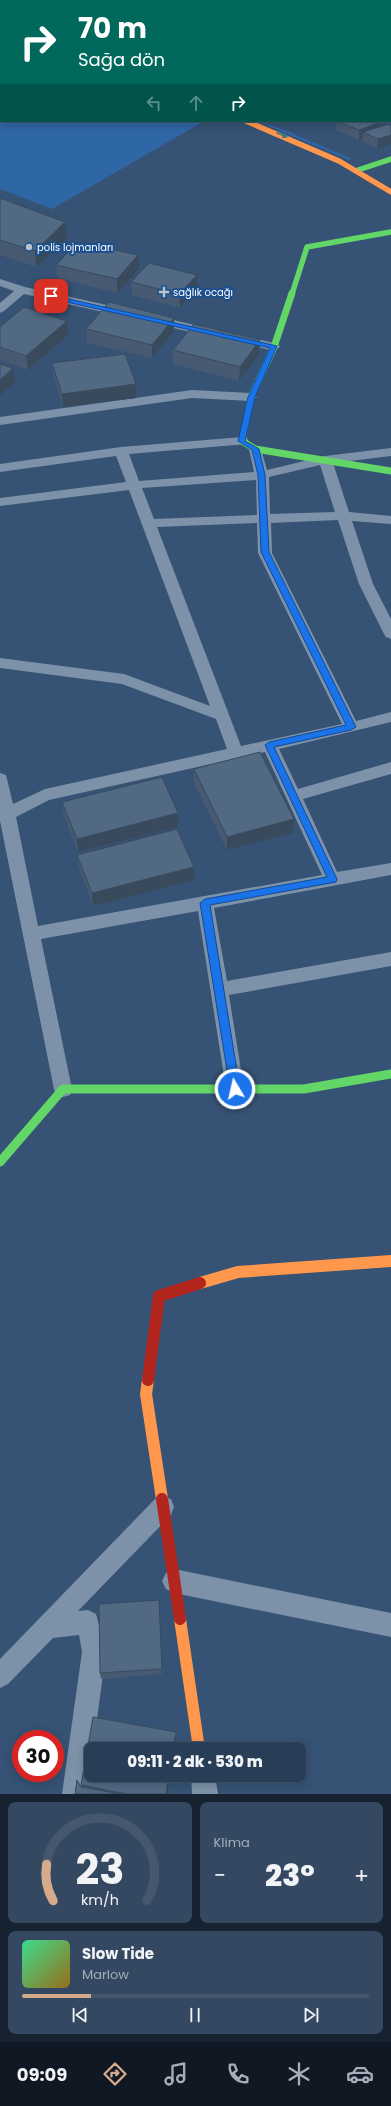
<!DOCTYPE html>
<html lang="tr">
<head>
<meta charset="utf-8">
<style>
  :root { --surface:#283e57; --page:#344961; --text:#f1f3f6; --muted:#a5aeba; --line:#44576d; --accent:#d6ab8b }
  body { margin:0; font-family:Poppins,sans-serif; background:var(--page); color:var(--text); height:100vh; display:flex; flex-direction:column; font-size:15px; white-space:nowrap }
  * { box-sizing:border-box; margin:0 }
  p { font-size:13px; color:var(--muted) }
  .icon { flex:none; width:22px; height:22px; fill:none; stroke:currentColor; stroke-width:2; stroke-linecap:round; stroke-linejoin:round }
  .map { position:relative; height:1794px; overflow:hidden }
  .panel { display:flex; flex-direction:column; gap:8px; padding:8px; background:#162230; flex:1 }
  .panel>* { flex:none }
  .banner { position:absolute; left:0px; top:0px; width:391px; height:122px; box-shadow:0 2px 10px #0003,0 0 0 1px var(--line); background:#00695c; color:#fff; overflow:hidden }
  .speed { position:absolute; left:12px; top:1730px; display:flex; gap:8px; font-size:20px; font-weight:700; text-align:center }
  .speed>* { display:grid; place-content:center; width:52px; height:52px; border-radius:50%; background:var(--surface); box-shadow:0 2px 10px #0003,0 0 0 1px var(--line); line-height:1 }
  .speed .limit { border:6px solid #d22; background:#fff; color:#111 }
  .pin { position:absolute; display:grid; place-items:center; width:34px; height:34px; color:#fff; margin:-17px; border-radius:8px; box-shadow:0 2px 6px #0006 }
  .me { position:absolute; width:44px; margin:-22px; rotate:351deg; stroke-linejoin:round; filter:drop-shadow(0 0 3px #0008) }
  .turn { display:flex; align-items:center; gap:14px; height:84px; padding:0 12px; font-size:18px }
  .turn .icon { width:52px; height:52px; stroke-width:2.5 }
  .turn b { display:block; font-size:28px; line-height:34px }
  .lanes { display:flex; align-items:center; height:38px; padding:0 12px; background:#0003; justify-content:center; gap:20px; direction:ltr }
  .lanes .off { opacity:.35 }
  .big { font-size:30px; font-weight:800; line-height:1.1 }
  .panel .tile { flex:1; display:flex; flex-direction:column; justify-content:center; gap:6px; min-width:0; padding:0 14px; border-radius:8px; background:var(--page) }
  .panel .dial { align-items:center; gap:0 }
  .dial svg { height:104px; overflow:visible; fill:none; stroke:var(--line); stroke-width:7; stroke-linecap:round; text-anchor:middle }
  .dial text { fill:var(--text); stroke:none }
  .song { display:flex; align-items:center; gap:12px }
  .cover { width:48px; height:48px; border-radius:6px; background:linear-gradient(135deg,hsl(150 70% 55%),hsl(40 70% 35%)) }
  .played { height:4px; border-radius:2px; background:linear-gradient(90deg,var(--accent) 20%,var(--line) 20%) }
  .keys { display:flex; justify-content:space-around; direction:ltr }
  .heat { display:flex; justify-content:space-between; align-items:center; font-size:22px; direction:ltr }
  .panel .tiles { flex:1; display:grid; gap:8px; grid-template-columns:1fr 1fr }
  .tile:last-child { grid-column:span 2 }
  .trip { position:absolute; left:84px; top:1742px; width:222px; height:40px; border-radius:8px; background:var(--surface); box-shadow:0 2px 10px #0003,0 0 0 1px var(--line); font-weight:800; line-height:40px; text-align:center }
  .tabs { display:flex; height:64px; justify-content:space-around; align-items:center; background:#101923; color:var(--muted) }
  .tabs .icon { width:28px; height:28px }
  .tabs .selected { color:var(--accent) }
  .tabs b { font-size:18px; color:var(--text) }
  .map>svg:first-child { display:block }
</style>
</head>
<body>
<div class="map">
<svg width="391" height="1794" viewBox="0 0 391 1794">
  <rect width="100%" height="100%" fill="#365274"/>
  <!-- green -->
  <g fill="#2f66a5">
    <path d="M0,121H200L201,123L52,209L0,189Z"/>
    <path d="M257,121L285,130L352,159L349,160Z"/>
  </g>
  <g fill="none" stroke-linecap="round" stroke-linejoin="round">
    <!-- street -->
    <g fill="#7d92a8" fill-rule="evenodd">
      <rect x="79" y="0" width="11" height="1"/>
      <rect x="147" y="0" width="11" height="1"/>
      <rect x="214" y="0" width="10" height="1"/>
      <path d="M0,3L1,4V10L0,9Z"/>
      <path d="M0,24H1L0,31Z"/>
      <rect x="0" y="47" width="1" height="6"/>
      <path d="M0,279L25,287L125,309L131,313L125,317L24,294L4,311L0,313V303L14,291L0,286Z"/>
      <path d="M151,315L217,330L219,333L213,337L147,322L145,319L147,316Z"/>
      <path d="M237,334L278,344L280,347L274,351L233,341L231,338L233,335Z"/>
      <path d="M192,390L251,393L257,397L251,401L192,398L0,425V417Z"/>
      <path d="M242,437L247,438L248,441L247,444L129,454L139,481L254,472L249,449L255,445L261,449L267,470L325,456L391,448V456L333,463L349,512L391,516V524L352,521L373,584L391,619V639L386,637L384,634L359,584L338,520L271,523L272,553L356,721L391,712V722L279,749L298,789L391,762V774L303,799L337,872L391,863V875L214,908L227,981L391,952V966L229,995L244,1089L242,1095L235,1097L228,1095L226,1089L198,911L41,939L72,1089L70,1095L63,1097L56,1095L54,1089L0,821V773L6,775L13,804L45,789L227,749L216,719L122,684L0,668V658L124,674L210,706L129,490L0,506V498L126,482L116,456L0,472V464L121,447ZM320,465L335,512L270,514L269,477ZM256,480L257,515L154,519L142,488ZM257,523L258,553L342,724L241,746L157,527ZM265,752L322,875L38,926L16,817L49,800Z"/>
      <path d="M163,1496L171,1499L174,1507L171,1515L78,1611L88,1610L96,1614L106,1652L93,1749H91L88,1794H62L82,1652L79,1635L53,1638L8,1684L0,1688V1659L155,1499Z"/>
      <path d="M174,1569L391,1613V1637L174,1593L166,1589L162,1581L166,1573Z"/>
      <path d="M191,1775H215L218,1794H192Z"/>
    </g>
    <!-- fast-far2 -->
    <g stroke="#63d668" stroke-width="5.5">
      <path d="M358,170L391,159"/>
      <path d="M292,294L307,247L391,232"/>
    </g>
    <!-- fast-far1 -->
    <path stroke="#63d668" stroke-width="7" d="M292,293L274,347L251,397L242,441L255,449L391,471"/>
    <!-- fast -->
    <path stroke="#63d668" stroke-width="9" d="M0,1162L63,1089H304L391,1074"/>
    <!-- slow-far1 -->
    <path stroke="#ff974d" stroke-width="5.5" d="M246,121L339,161L391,192"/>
    <!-- slow -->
    <g stroke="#ff974d" stroke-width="12">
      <path d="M200,1283L238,1272L391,1261"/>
      <path d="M148,1380L146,1394L162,1499"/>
      <path d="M180,1619L199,1749"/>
    </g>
    <!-- jam -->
    <g stroke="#b3261e" stroke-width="12">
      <path d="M148,1380L159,1296L200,1283"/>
      <path d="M162,1499L180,1619"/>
    </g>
  </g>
  <!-- wall -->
  <g fill="#475a72">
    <path d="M391,41V52H390V42Z"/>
    <path d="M336,121L379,127L391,126V144L377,149L362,142L363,138L359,140L335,130Z"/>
    <path d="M0,198L67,238L36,267L0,255Z"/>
    <path d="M56,265L139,269L117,293L57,278Z"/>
    <path d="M131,282L197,288L180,308L132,295Z"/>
    <path d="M67,321L68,335L28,370L0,360V327Z"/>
    <path d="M86,329L174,331L152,358L87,343Z"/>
    <path d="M260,340L259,354L239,381L173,364V350Z"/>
    <path d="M52,363L136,384V398L63,407L54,377Z"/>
    <path d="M194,769L294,819L293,833L227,850L194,783Z"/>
    <path d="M62,802L178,827L78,852L64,816Z"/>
    <path d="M77,855L194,880L93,906L79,868Z"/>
    <path d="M159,1600L162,1674L101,1679L100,1673Z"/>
    <path d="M93,1717L176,1732V1739L174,1749H91V1775H170L168,1794H75L77,1780L81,1787V1785Z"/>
  </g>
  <!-- shaded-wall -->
  <g fill="#394a5c">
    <rect x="390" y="22" width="1" height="9"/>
    <path d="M379,123L378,132H363V138L359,140V130Z"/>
    <path d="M391,135V144L377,149L378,139Z"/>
    <path d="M65,222L67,238L36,267L35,251Z"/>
    <path d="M138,255L139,269L117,293V279Z"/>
    <path d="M197,275V288L180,308L179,294Z"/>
    <path d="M174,318V331L152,358V345Z"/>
    <path d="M67,321L68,335L28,370L26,356Z"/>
    <path d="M260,340L259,354L239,381L240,367Z"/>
    <path d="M13,368L15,382L0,395V380Z"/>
    <path d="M136,384V398L63,407L62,394Z"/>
    <path d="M178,813V827L78,852L77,839Z"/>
    <path d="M294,819L293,833L227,850V837Z"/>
    <path d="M194,867V880L93,906L92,893Z"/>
    <path d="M176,1732V1739L174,1749H173Z"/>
    <path d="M169,1775H170L168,1794H166Z"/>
  </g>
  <!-- building -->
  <g fill="#526984" stroke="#394a5c">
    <path d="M183,0H200L202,1H181Z"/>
    <path d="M211,0H218L219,1H209Z"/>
    <rect x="390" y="14" width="1" height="8"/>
    <path d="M336,121H375L379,123L359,130Z"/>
    <path d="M388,124L391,126V135L378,139L363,132Z"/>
    <path d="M0,198L65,222L35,251L0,240Z"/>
    <path d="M78,242L138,255L117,279L56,265Z"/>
    <path d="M149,263L197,275L179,294L131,282Z"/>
    <path d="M109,302L174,318L152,345L86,329Z"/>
    <path d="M24,307L67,321L26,356L0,347V327Z"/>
    <path d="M194,324L260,340L240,367L173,350Z"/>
    <path d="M125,354L136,384L62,394L52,363Z"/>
    <path d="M0,364L13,368L0,380Z"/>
    <path d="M260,752L294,819L227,837L194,769Z"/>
    <path d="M162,777L178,813L77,839L62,802Z"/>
    <path d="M177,829L194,867L92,893L77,855Z"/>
    <path d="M159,1600L162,1669L100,1673L99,1604Z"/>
    <path d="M93,1717L176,1732L173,1749H91V1775H169L166,1794H127L81,1785Z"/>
    <path d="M77,1780L81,1787L121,1794H75Z"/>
  </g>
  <!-- one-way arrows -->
  <defs><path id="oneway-solid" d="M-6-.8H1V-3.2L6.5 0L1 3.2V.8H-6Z"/></defs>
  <use fill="#317883" href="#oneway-solid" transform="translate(282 135) rotate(21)"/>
  <!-- route -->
  <path fill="#1a73e8" stroke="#114b97" d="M51,295L277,346L255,397L245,441L259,449L265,475L269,552L356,727L351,730L274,747L337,879L336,882L210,905L240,1089L235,1093L230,1089L200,903L205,899L327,877L265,745L269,742L346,725L261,552L258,475L252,450L238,441L248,397L270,348L49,298L48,296Z"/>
  <!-- markers -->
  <g fill="#b9c2ce" stroke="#1b4f8f" stroke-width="1.5">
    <circle cx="29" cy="247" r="4"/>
    <path d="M162 286h4v4h4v4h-4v4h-4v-4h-4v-4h4z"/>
  </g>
  <g text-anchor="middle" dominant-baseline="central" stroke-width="4" stroke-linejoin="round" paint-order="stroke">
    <!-- far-poi labels -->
    <g font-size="10" fill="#fff" stroke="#1b4f8f" text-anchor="start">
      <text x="37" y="247">polis lojmanları</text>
      <text x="173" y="292">sağlık ocağı</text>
    </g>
  </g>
</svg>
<div class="speed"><div class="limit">30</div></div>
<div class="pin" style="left:51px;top:296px;background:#d93025"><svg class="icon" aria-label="arrive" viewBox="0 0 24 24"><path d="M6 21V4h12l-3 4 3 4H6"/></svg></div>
<svg class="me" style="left:235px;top:1089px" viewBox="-20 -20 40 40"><circle r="17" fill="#1a73e8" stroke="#fff" stroke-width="3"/><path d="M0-11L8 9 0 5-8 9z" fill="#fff"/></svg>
<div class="trip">09:11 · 2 dk · 530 m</div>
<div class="banner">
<div class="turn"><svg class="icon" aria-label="right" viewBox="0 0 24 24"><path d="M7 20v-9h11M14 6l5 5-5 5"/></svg><div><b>70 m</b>Sağa dön</div></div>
<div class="lanes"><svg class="icon off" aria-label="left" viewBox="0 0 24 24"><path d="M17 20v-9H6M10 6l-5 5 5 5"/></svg><svg class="icon off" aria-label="ahead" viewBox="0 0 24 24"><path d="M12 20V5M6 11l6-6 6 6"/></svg><svg class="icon" aria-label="right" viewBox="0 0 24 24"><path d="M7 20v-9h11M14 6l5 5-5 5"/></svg></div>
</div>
</div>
<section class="panel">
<div class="tiles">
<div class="tile dial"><svg viewBox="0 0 100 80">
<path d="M14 69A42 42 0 1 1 86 69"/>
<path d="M14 69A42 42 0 0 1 9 41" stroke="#d6ab8b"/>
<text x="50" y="56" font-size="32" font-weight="700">23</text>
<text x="50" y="72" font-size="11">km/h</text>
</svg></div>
<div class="tile"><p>Klima</p>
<div class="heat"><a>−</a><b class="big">23°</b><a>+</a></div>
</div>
<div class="tile">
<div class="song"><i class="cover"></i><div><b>Slow Tide</b><p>Marlow</p></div></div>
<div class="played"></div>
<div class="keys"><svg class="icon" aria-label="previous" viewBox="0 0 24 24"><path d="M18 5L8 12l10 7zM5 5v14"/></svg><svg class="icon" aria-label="pause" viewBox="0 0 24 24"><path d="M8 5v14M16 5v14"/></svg><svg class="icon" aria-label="next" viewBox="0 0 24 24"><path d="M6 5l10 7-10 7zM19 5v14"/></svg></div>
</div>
</div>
</section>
<nav class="tabs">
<b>09:09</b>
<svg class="icon selected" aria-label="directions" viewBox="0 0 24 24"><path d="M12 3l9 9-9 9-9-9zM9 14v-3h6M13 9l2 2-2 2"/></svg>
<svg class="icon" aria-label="music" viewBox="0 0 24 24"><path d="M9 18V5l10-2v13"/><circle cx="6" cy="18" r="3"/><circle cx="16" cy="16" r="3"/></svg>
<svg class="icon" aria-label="phone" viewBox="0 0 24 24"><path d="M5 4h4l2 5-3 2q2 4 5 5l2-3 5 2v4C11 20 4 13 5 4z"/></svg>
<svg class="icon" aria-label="climate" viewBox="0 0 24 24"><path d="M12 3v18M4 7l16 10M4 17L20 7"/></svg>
<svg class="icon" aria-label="car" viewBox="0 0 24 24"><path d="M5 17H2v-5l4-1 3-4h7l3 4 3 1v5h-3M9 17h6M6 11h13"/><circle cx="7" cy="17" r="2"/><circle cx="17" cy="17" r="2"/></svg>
</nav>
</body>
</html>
